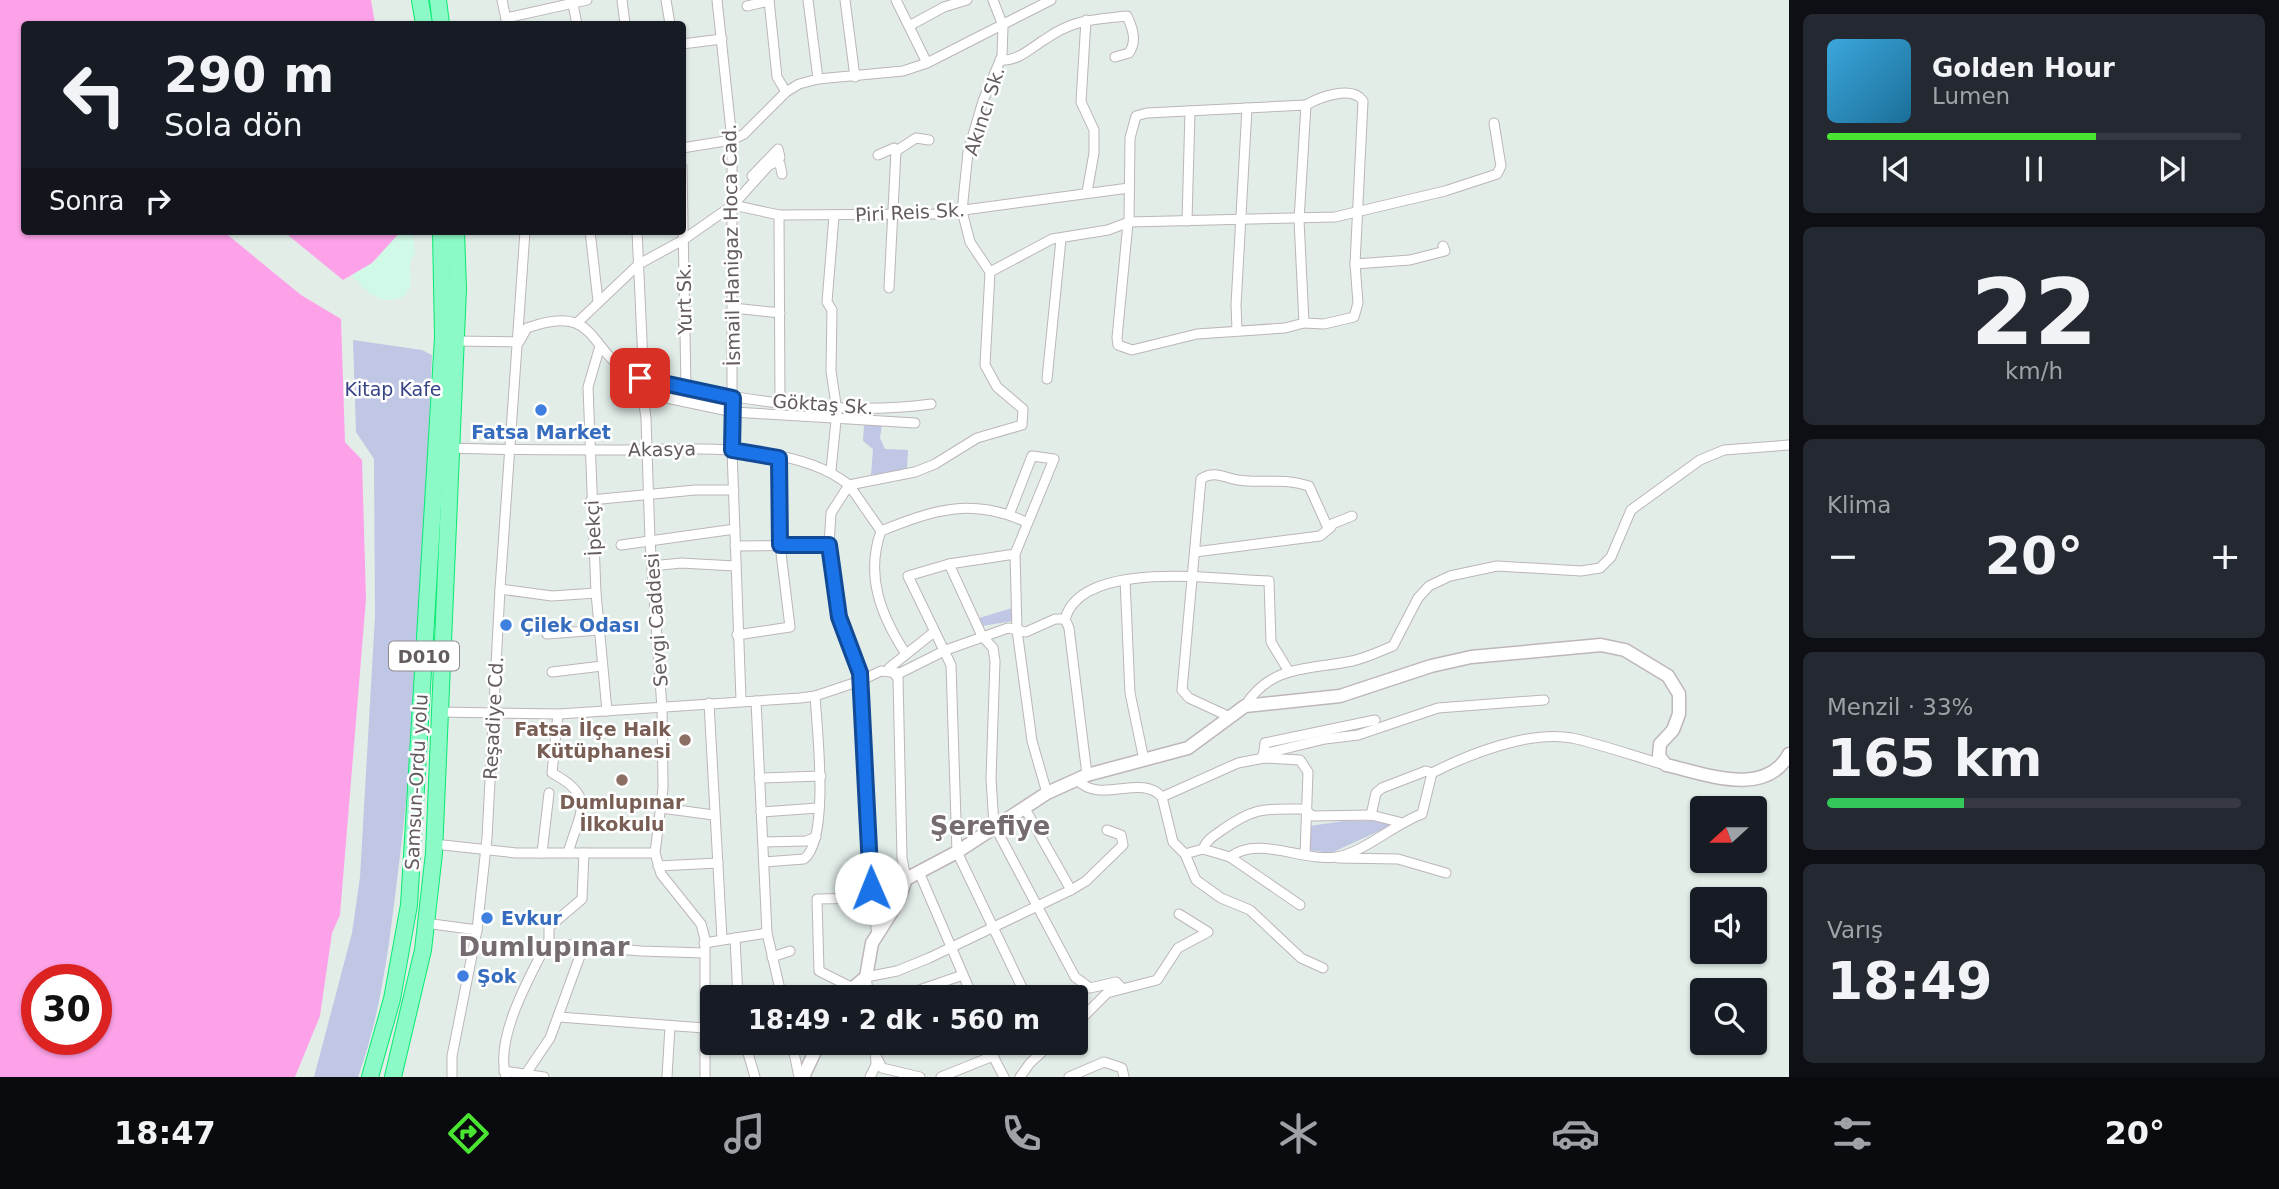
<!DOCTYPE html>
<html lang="tr">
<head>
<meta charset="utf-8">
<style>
  :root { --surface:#171b24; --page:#242831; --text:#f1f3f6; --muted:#9ea1a6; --line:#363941; --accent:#49e531 }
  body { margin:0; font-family:"DejaVu Sans",sans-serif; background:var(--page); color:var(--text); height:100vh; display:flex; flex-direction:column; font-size:26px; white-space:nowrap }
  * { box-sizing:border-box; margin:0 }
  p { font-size:23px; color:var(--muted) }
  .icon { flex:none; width:38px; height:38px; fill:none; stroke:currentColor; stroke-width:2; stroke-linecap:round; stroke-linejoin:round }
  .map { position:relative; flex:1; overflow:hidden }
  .sheet { display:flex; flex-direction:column; gap:14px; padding:14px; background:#0d0f14; width:490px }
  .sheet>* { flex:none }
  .banner { position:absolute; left:21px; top:21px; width:665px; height:214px; border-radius:7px; box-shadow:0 2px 5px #0004; background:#171b24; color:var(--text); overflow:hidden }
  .needle { width:46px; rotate:249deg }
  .buttons { position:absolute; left:1690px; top:796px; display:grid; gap:14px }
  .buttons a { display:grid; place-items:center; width:77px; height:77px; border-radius:7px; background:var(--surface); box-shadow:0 2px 5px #0004; font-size:35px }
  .speed { position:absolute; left:21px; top:964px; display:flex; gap:14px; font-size:35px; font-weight:700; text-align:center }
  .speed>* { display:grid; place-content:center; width:91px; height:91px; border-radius:50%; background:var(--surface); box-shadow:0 2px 5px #0004; line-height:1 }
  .speed .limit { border:10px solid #d22; background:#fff; color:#111 }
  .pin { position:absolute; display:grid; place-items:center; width:60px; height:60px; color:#fff; margin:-30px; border-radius:14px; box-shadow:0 4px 10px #0006 }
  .me { position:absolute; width:77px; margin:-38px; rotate:359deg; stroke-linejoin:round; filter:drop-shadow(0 0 5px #0008) }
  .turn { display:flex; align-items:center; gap:24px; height:147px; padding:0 28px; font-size:32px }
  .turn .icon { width:91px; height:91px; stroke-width:2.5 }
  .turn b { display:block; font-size:49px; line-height:60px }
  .then { display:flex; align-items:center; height:66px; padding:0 28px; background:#0003; gap:14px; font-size:26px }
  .big { font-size:52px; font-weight:600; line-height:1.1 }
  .sheet .card { flex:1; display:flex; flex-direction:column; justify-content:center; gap:10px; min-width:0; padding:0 24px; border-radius:10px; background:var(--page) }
  .sheet .dial { align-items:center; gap:0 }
  .dial b { font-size:91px; line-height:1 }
  .song { display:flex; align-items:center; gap:21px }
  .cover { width:84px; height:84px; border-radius:10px; background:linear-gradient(135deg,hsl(200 70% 55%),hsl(200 70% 35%)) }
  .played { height:7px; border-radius:4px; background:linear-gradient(90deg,var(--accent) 65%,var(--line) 65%) }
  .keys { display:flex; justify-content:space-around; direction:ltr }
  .heat { display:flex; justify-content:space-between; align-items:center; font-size:38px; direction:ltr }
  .charge { height:10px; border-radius:5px; background:linear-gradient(90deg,#34c759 33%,var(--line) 0) }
  .trip { position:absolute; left:700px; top:985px; width:388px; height:70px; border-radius:7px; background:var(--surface); box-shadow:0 2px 5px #0004; font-weight:600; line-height:70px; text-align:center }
  .menu { display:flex; height:112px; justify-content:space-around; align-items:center; background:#090b0e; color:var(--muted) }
  .menu .icon { width:49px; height:49px }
  .menu .active { color:var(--accent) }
  .menu b { font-size:32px; color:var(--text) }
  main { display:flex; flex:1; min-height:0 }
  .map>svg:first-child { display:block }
</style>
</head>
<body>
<main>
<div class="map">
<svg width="1789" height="1077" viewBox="0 0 1789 1077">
  <rect width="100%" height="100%" fill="#e2ede8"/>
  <!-- green -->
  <g fill="#bfc7e4">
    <path d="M353,340L422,350L432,355C425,525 420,695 399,864C390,936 383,1008 358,1077H314L352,933L360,877L375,616L374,459L356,432Z"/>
    <path d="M864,425H882L880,438L885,449L908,450L907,469L871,475L873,449L863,441Z"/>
    <path d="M1012,608L1013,621L982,626L979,618Z"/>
    <path d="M1344,821H1378L1392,825L1331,853L1308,850L1309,826Z"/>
  </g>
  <!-- sand -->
  <path fill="#d1f9e7" d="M401,231H412L415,254C405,264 413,274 410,286C407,302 384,303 372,295C365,291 358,281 351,275L372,263Z"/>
  <!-- water -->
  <g fill="#fda2e9" fill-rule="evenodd">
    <path d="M0,0H371L375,24H24V231H223L301,295L341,319L345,442L362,460L366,599L340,915L332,933L320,1016L295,1077H0ZM37,980H96V1040H37Z"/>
    <path d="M283,231H401L372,263L343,280Z"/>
  </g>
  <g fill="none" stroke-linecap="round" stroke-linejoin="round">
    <!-- street casing -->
    <g stroke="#bcb5b9" stroke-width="11">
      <g id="street">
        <path d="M502,0L507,24"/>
        <path d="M572,0L577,24"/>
        <path d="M622,0L625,24"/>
        <path d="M666,0L670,24"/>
        <path d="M717,0L732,140V450L741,700"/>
        <path d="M769,0L777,77L786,92"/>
        <path d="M808,0L818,79"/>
        <path d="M845,0L855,77"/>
        <path d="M896,0L927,63"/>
        <path d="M747,6L769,1"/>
        <path d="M506,18L587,0"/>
        <path d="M1086,20L1081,102L1094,130V153L1087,192"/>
        <path d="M909,26L944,7L967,0"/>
        <path d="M682,44L722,39"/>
        <path d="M1000,60C1017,62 1031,48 1044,40C1074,19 1091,20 1127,16C1133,29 1137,41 1129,53L1115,57"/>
        <path d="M1306,105C1320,97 1352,85 1363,101L1355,264L1410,260L1445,251L1443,246"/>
        <path d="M682,148L732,140L744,134L786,92L799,84L818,79L903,71L927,63L1051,0"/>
        <path d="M896,151L916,138L929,140"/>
        <path d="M878,155L894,148L896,151L889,288"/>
        <path d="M682,167L686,388"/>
        <path d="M752,176L778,149L780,157L777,163"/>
        <path d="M733,205L779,215L934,214L1129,188"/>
        <path d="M779,215L780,401"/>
        <path d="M1187,221L1190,111"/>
        <path d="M1128,223L1117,338L1118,345L1132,350L1197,334L1285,328L1304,323L1299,220L1306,105L1147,113L1136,116L1130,138L1129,222"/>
        <path d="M590,231L598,301"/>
        <path d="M637,231L643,362L640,378L646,418L650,541L662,708L663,788L655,853L661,874L701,924L705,939V1077"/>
        <path d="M990,272L1052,239L1108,230L1129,222L1335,217L1445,191L1497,174L1501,166L1494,123"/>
        <path d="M733,308L780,313"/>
        <path d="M578,322L639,264L683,240L733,205L769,165L776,162L780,164L782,174"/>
        <path d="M1304,323L1324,324L1354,317L1358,303L1355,264"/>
        <path d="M1237,330L1236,305L1247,108"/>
        <path d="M455,341L519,342L527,328C603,301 585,356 640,378C733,399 837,417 931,404"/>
        <path d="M600,346L588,387L596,593L607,711"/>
        <path d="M1047,379L1061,239"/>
        <path d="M643,393L733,412L915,423"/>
        <path d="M451,448C504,450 557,450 611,450C681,450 792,439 849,485L915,472L935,464L977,438L1022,425L1023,409L997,387L985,365L990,272L970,242L962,211L968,152L983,101L1002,56L1003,26L993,0"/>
        <path d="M831,470L837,411L831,371L832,310L827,302L834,216"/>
        <path d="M591,500L695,490H734"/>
        <path d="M1009,515L1032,456L1054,459L1015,554L1017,630L1032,741L1047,793"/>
        <path d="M881,531L849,485L831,513L829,545L840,617L859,667L860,681L881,671L900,673L946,650L1008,628L1026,632L1055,619H1065"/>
        <path d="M621,545L735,529"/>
        <path d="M735,546L829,545"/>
        <path d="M1195,552L1320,536L1331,527"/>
        <path d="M1015,554L949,564L908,576L951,665L957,852L1027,998"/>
        <path d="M949,564L982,636L993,648L995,661L991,779L994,825L1075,977L1090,988L1116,982L1122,988"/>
        <path d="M652,566L681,563L735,566"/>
        <path d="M1125,580L1130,693L1144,760"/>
        <path d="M500,589L552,596L596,593"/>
        <path d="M547,634L599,630"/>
        <path d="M737,635L790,627L780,545L779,458"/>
        <path d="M906,654C881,616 865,576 881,531C933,510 972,497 1026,522"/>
        <path d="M552,672L602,666"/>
        <path d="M756,701L767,933L782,998"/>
        <path d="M709,703L722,939"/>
        <path d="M1245,706C1271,664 1310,670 1352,661C1366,658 1380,651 1393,646L1418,598L1429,586L1450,576L1497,566L1581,571L1600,568L1611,557L1631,510L1700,460L1724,450L1789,445"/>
        <path d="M440,712L559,714L800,698L815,696L860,681L871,888L877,935"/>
        <path d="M558,714L552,773C597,797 580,811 568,853"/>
        <path d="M1230,717L1189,698L1182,690L1201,479C1214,470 1225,478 1238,480C1264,484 1281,477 1309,486L1327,526L1352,516"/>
        <path d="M1263,754L1325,739L1358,735L1438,708L1544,700"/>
        <path d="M1263,757L1265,743L1375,720"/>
        <path d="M1087,775L1069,628L1065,619C1082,558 1220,580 1269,581L1271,642L1288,670"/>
        <path d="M759,778L821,776"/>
        <path d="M1077,780C1101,805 1141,773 1162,797"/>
        <path d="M1024,807L1071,890"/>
        <path d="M661,808L714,815"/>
        <path d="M761,812L818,808"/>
        <path d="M1371,815L1376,793L1382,788L1426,771L1432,773C1469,754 1530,730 1572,738C1603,745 1634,756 1665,765"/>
        <path d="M763,842L806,841L816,837"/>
        <path d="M434,844L516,853H655"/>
        <path d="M1203,849L1230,857L1300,905"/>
        <path d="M542,853L549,793"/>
        <path d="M1185,854L1203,849C1207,839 1214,836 1222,830C1256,806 1265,809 1305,809L1312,816L1371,815L1399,822"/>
        <path d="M1305,854L1308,772L1300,760L1264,758L1238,763L1162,797L1173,842L1185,854L1196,880L1221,898L1250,910L1301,958L1323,968"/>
        <path d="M1230,857C1258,835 1303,862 1336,857C1363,853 1394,824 1422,814L1432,773"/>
        <path d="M1338,858L1398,859L1446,873"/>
        <path d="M764,862L804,859C830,839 817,729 815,696"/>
        <path d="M658,866L718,863"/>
        <path d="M919,872L973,998"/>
        <path d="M906,879L902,858L898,678L889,668L934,632"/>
        <path d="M425,923L477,930"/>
        <path d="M735,938L738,998"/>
        <path d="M549,943V927L582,899L584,853"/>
        <path d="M704,943L767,933"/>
        <path d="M772,957L790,951"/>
        <path d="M851,987L819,971L817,899L872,898"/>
        <path d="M869,998L866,977L897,971L929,958L1071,890L1086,881L1123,845L1121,835L1107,830"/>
        <path d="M896,998L963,975"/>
        <path d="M559,1017L704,1028"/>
        <path d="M1076,1024L1107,993L1157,980L1178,948L1208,932L1179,914"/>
        <path d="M745,1043L755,1077"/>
        <path d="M792,1043L799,1077"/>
        <path d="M876,1056L882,1068L920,1077"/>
        <path d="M993,1056L1004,1077"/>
        <path d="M504,1071L544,1077"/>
        <path d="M527,1072L550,1038L584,945"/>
        <path d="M452,1077V1056L477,930L487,838L500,589L525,231"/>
        <path d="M506,1077C494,1039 530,976 547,943L641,951L704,953"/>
        <path d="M667,1077L670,1026"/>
        <path d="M870,1077L876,1065L875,1043"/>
        <path d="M941,1077L993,1056L989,1043"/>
        <path d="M1020,1077L1030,1063L1052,1043"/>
        <path d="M1069,1077L1104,1062L1122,1068L1124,1077"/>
      </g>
    </g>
    <!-- secondary casing -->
    <g stroke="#beb6bb" stroke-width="15">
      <g id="secondary">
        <path d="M841,998L866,977L872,943L898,902L906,879L957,852L1047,793L1087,775L1188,748L1245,706L1340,696L1431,666L1471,657L1601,645L1625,650L1668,676L1679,694V714L1673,730L1660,744L1659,756L1666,765C1703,773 1765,799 1789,754"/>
        <path d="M803,1077L819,1043"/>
      </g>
    </g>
    <!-- highway casing -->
    <g stroke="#06ea71" stroke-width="18">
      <g id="highway">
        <path d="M420,0L424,24"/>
        <path d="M438,0L441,24"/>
        <path d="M370,1077L392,999L409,905L443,337L441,231"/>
        <path d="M393,1077L423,950L434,853L458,289L456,231"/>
      </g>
    </g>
    <!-- street -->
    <use href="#street" stroke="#fff" stroke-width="9"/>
    <!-- secondary -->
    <use href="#secondary" stroke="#fff" stroke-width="12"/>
    <!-- highway -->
    <use href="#highway" stroke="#8cfac7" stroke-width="16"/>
  </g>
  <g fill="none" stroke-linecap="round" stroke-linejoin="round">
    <!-- route casing -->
    <g stroke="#114b97" stroke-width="18">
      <path id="route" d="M640,378L733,398L732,450L779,458L780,545H829L839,617L860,673L871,888"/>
    </g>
    <!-- route -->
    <use href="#route" stroke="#1a73e8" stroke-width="12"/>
  </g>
  <!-- markers -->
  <g fill="#3f7fe0" stroke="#fff" stroke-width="2.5">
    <circle cx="541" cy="410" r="7"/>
    <circle cx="506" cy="625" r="7"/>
    <circle cx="487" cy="918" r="7"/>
    <circle cx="463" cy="976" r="7"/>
  </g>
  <g fill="#8d6e63" stroke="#fff" stroke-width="2.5">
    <circle cx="685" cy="740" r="7"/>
    <circle cx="622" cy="780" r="7"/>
  </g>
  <g text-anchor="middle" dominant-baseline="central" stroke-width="5" stroke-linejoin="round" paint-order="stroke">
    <!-- shield labels -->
    <rect fill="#fff" stroke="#928c90" stroke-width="2" x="389" y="641.5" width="70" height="29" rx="5"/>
    <g font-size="18" font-weight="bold" fill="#635b60">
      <text x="424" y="656">D010</text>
    </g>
    <!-- street labels -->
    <g font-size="19" fill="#635b60" stroke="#fff">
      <text transform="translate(984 111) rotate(-72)">Akıncı Sk.</text>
      <text transform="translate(910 212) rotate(-3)">Piri Reis Sk.</text>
      <text transform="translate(731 245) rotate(-91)">İsmail Hanigaz Hoca Cad.</text>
      <text transform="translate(684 299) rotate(-91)">Yurt Sk.</text>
      <text transform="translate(823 404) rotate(4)">Göktaş Sk.</text>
      <text transform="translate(662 449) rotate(-1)">Akasya</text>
      <text transform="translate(593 528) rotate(-93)">İpekçi</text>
      <text transform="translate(656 620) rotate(-94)">Sevgi Caddesi</text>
      <text transform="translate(493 718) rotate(-87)">Reşadiye Cd.</text>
      <text transform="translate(416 782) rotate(-87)">Samsun-Ordu yolu</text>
    </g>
    <!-- park labels -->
    <g font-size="19" fill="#374485" stroke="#fff">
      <text x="393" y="389">Kitap Kafe</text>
    </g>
    <!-- shop labels -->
    <g font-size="19" font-weight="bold" fill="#366cbe" stroke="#fff" text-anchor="start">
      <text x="541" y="432" text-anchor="middle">Fatsa Market</text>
      <text x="520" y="625">Çilek Odası</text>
      <text x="501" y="918">Evkur</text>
      <text x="477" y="976">Şok</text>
    </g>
    <!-- education labels -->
    <g font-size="19" font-weight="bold" fill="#785e54" stroke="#fff" text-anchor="end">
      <text x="671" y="729">Fatsa İlçe Halk<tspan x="671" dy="22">Kütüphanesi</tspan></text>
      <text x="622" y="802" text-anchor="middle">Dumlupınar<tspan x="622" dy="22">İlkokulu</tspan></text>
    </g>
    <!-- district labels -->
    <g font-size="26" font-weight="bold" fill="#756c72" stroke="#fff">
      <text x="990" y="826">Şerefiye</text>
      <text x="544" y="947">Dumlupınar</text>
    </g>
  </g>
</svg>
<div class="buttons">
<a><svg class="needle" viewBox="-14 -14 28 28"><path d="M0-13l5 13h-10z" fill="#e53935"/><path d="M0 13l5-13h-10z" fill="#9ea1a6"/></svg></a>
<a><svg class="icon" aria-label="sound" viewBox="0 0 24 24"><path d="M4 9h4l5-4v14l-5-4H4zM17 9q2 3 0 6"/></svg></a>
<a><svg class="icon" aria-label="search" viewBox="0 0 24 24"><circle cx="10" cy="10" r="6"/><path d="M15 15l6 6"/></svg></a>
</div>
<div class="speed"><div class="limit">30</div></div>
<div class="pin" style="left:640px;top:378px;background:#d93025"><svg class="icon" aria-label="arrive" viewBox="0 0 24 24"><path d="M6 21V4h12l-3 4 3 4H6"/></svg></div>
<svg class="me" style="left:871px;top:888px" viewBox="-20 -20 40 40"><circle r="19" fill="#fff"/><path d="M0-13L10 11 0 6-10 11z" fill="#1a73e8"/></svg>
<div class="trip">18:49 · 2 dk · 560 m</div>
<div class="banner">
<div class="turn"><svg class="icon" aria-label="left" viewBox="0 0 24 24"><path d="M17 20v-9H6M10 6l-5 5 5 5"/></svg><div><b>290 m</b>Sola dön</div></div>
<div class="then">Sonra<svg class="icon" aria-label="right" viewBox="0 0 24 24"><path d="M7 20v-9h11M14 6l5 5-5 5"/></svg></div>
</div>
</div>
<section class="sheet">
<div class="card">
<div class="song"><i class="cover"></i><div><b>Golden Hour</b><p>Lumen</p></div></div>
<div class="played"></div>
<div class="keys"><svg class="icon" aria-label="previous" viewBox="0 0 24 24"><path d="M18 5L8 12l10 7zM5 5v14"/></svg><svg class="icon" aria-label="pause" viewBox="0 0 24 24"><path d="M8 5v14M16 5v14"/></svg><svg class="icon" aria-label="next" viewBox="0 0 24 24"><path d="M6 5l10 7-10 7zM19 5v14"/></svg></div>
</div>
<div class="card dial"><b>22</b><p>km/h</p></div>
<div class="card"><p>Klima</p>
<div class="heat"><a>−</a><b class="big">20°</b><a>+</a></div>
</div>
<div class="card"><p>Menzil · 33%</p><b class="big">165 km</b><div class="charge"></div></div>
<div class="card"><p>Varış</p><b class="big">18:49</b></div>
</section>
</main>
<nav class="menu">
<b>18:47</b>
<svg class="icon active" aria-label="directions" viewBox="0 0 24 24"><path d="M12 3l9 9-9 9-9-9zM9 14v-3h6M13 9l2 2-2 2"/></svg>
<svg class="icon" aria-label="music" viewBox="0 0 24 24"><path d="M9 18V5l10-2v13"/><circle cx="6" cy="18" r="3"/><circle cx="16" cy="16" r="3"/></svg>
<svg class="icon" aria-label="phone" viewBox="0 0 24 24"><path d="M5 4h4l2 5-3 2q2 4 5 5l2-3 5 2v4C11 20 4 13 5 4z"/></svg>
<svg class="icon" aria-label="climate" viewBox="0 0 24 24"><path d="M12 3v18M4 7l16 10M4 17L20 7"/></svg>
<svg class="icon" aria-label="car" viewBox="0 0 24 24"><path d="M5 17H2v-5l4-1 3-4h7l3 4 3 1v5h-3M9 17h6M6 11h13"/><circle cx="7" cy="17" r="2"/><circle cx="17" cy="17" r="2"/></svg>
<svg class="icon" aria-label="filters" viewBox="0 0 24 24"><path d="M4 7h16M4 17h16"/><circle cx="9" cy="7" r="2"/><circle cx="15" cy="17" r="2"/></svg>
<b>20°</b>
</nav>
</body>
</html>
